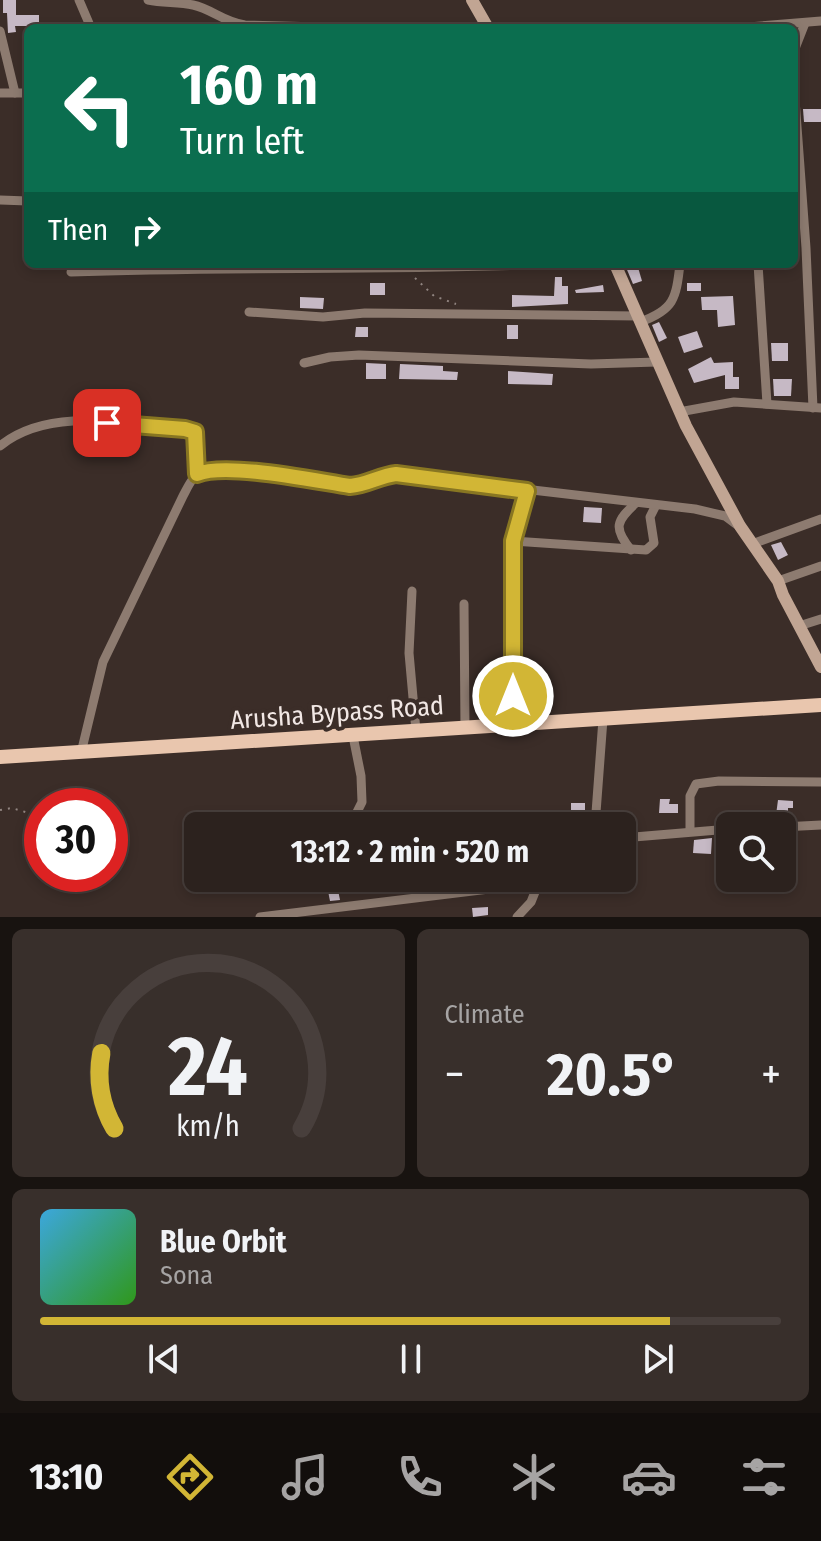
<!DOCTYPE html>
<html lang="en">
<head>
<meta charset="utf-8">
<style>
  :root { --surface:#2c221e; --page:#382f2b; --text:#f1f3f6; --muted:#a6a4a4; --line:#483f3c; --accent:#d2b635 }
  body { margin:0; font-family:"Fira Sans Condensed",sans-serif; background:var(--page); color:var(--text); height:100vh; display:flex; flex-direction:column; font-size:30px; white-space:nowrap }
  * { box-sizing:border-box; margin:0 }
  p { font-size:26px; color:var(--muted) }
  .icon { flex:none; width:44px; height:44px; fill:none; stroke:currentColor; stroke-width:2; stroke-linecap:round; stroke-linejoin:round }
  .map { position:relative; height:917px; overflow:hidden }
  .side { display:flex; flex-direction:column; gap:12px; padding:12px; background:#181310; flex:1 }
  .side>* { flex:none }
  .top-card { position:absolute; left:24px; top:24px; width:774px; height:244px; border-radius:12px; box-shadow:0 4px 12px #0003,0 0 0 2px var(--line); background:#0b6e4f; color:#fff; overflow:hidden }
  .controls { position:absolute; left:716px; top:812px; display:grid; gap:16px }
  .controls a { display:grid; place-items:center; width:80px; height:80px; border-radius:12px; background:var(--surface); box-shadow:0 4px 12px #0003,0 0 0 2px var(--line); font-size:40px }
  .speed { position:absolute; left:24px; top:788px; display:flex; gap:16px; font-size:40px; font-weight:700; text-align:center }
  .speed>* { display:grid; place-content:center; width:104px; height:104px; border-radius:50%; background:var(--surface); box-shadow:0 4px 12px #0003,0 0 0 2px var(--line); line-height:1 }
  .speed .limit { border:12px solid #d22; background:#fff; color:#111 }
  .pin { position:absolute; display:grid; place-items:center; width:68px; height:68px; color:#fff; margin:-34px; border-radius:16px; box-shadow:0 4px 12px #0006 }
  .me { position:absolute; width:88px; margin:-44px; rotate:0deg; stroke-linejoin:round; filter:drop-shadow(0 0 6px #0008) }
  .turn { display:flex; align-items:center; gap:28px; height:168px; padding:0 24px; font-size:36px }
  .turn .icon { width:104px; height:104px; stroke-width:2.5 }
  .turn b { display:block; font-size:56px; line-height:68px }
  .then { display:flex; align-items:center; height:76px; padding:0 24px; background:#0003; gap:16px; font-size:30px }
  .big { font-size:60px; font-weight:700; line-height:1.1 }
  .side .card { flex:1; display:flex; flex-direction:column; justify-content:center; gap:12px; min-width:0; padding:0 28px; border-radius:12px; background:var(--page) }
  .side .dial { align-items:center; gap:0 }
  .dial svg { height:208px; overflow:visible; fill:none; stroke:var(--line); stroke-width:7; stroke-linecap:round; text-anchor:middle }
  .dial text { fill:var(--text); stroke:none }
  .song { display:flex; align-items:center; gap:24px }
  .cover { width:96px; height:96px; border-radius:12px; background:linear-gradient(135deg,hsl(200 70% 55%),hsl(110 70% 35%)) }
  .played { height:8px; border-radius:4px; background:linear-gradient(90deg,var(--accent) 85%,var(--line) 85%) }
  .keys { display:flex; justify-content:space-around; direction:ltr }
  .heat { display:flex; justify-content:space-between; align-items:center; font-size:44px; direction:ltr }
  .side .tiles { flex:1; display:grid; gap:12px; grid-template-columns:1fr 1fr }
  .card:last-child { grid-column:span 2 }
  .trip { position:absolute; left:184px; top:812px; width:452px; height:80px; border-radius:12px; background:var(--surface); box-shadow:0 4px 12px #0003,0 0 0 2px var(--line); font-weight:700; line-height:80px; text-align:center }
  .dock { display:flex; height:128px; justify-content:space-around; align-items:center; background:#120e0c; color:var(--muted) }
  .dock .icon { width:56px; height:56px }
  .dock .current { color:var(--accent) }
  .dock b { font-size:36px; color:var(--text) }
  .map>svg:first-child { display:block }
</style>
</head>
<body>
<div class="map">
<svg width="821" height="917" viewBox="0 0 821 917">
  <rect width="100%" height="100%" fill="#3b2d28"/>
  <!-- building -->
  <g fill="#c6b9c5">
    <path d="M3,0H16V15H39V26H15L16,32L8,33L7,13H3Z"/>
    <path d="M803,109H821V122H804Z"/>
    <path d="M637,264L642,281L633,284L625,265Z"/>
    <path d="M555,277H562V286H568V304L512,307V295L554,296Z"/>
    <rect x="370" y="283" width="15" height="12"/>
    <rect x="687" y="283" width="14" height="8"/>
    <path d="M603,285L604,292L576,293L575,290Z"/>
    <path d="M733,296L735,325L718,327L717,310H702L701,297Z"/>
    <path d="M300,297L324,298L323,309L300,308Z"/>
    <path d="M659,322L667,338L659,342L652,325Z"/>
    <rect x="507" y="325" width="11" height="14"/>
    <path d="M356,327H368V337H355Z"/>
    <path d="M697,331L703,347L684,353L678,337Z"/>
    <path d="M771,343H788V361H772Z"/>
    <path d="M711,357L714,363L733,362V377H739V389H725V375L694,383L688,369Z"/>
    <path d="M366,363L386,364V379H366Z"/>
    <path d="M400,364L443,366V371L458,372L457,380L399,379Z"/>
    <path d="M508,371L553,374L552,385L508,384Z"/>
    <path d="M773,379H792L791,396H774Z"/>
    <path d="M584,507L602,508L601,523L583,522Z"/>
    <path d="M781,542L788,555L778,560L771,545Z"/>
    <path d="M660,799H670L669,804H678V813H659Z"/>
    <path d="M778,800L793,801V808H788V815H776Z"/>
    <rect x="571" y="803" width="14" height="14"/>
    <path d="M712,838L711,854L693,853L694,840Z"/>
    <path d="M337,885L340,900L330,901L327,886Z"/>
    <path d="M488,907V915L473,917L472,908Z"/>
  </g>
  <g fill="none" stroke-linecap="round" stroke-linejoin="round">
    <!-- path -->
    <g stroke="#918581" stroke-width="2" stroke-dasharray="2 6" stroke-linecap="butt">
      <path d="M415,278L434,296L456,304"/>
      <path d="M0,810L12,808L42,817"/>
    </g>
    <!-- street -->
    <g stroke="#8d7b70" stroke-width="9">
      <path d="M79,0L91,28"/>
      <path d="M148,0C163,3 178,2 193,5C212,9 223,22 245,25L357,28"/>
      <path d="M736,28L821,21"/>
      <path d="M0,31L15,93"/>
      <path d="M794,51L805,23"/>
      <path d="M794,86L806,248L813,408"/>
      <path d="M0,93H28"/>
      <path d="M0,200L28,201"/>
      <path d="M758,264L767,404"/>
      <path d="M71,272C230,266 390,271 549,264"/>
      <path d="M249,312L323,317L365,313L638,316"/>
      <path d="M640,322C674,310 676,299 680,264"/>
      <path d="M304,363L330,357L359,355L591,364L657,362"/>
      <path d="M679,412L734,402L821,408"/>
      <path d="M0,446C49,406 127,424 185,429L195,432L197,474"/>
      <path d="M513,541L646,550L654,543L650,517L656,505"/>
      <path d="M752,544L821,519"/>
      <path d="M631,550C613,528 616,521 636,503"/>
      <path d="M778,581L821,566"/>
      <path d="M412,591L409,653L416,731"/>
      <path d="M464,604L465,728"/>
      <path d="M799,626L821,619"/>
      <path d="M513,725V553L527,491"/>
      <path d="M81,753L103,662L183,496C188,487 192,476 202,472C229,463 318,481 350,486C367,485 379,476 396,474L695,509L725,516L737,525"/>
      <path d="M350,826L362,802L361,776L353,736"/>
      <path d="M595,826L603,719"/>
      <path d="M782,827L821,825"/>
      <path d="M690,831V796L696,784L719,781L821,782"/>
      <path d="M622,838L730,829"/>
      <path d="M260,917L579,878"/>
      <path d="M517,917L531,902L539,882"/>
    </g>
    <!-- secondary -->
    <g stroke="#c1a593" stroke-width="12">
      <path d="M472,0L488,28"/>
      <path d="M615,264L686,426L740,526L778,581L783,595L821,667"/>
    </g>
    <!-- primary -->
    <path stroke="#e9c6ae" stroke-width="14" d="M0,757L821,705"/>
  </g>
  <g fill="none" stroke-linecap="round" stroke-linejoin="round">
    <!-- route casing -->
    <g stroke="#887622" stroke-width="20">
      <path id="route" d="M107,423L185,429L195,432L197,474C227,462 316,481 350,486C367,485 379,476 396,474L527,491L513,541V696"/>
    </g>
    <!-- route -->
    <use href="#route" stroke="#d2b635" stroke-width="14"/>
  </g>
  <g text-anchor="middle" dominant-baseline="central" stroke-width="8" stroke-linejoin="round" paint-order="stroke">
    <!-- street labels -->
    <g font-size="26" fill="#f1e7e4" stroke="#3b2d28">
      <text transform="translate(337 713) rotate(-4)">Arusha Bypass Road</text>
    </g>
  </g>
</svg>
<div class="controls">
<a><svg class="icon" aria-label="search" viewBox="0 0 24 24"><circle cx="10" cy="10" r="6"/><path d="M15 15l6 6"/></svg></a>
</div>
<div class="speed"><div class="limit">30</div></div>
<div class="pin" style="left:107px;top:423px;background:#d93025"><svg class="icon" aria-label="arrive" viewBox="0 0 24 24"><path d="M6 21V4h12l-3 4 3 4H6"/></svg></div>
<svg class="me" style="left:513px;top:696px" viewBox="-20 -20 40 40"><circle r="17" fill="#d2b635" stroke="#fff" stroke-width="3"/><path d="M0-11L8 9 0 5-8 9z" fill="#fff"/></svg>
<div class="trip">13:12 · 2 min · 520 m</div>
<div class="top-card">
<div class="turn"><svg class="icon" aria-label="left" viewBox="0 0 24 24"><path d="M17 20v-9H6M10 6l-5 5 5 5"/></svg><div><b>160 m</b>Turn left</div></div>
<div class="then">Then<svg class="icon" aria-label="right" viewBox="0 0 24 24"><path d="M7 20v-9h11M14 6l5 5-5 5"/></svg></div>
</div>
</div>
<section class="side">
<div class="tiles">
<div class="card dial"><svg viewBox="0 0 100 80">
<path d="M14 69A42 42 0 1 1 86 69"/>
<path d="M14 69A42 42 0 0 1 9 40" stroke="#d2b635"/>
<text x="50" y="56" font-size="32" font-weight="700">24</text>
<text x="50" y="72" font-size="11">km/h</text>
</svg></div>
<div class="card"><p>Climate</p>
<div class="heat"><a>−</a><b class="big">20.5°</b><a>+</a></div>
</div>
<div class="card">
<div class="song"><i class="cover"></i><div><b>Blue Orbit</b><p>Sona</p></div></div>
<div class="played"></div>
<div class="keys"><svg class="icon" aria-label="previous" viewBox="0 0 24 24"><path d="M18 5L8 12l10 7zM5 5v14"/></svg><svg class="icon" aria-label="pause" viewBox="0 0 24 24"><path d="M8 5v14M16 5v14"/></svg><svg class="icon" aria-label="next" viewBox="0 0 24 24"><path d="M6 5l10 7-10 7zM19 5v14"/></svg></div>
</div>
</div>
</section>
<nav class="dock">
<b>13:10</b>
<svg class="icon current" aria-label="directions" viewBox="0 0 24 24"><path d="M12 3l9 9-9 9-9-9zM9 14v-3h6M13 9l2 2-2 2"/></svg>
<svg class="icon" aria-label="music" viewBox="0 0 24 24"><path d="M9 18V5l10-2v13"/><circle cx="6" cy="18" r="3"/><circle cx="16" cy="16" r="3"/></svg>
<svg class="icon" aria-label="phone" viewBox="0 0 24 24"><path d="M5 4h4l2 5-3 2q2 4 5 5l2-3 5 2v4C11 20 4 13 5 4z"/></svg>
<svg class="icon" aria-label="climate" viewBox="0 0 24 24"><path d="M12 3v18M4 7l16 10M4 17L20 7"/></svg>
<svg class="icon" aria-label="car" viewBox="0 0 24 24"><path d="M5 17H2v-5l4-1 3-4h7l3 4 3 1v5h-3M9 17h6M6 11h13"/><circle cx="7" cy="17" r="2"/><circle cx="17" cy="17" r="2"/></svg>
<svg class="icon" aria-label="filters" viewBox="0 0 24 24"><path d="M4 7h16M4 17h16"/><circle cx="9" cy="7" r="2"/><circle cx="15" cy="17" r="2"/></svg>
</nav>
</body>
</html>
